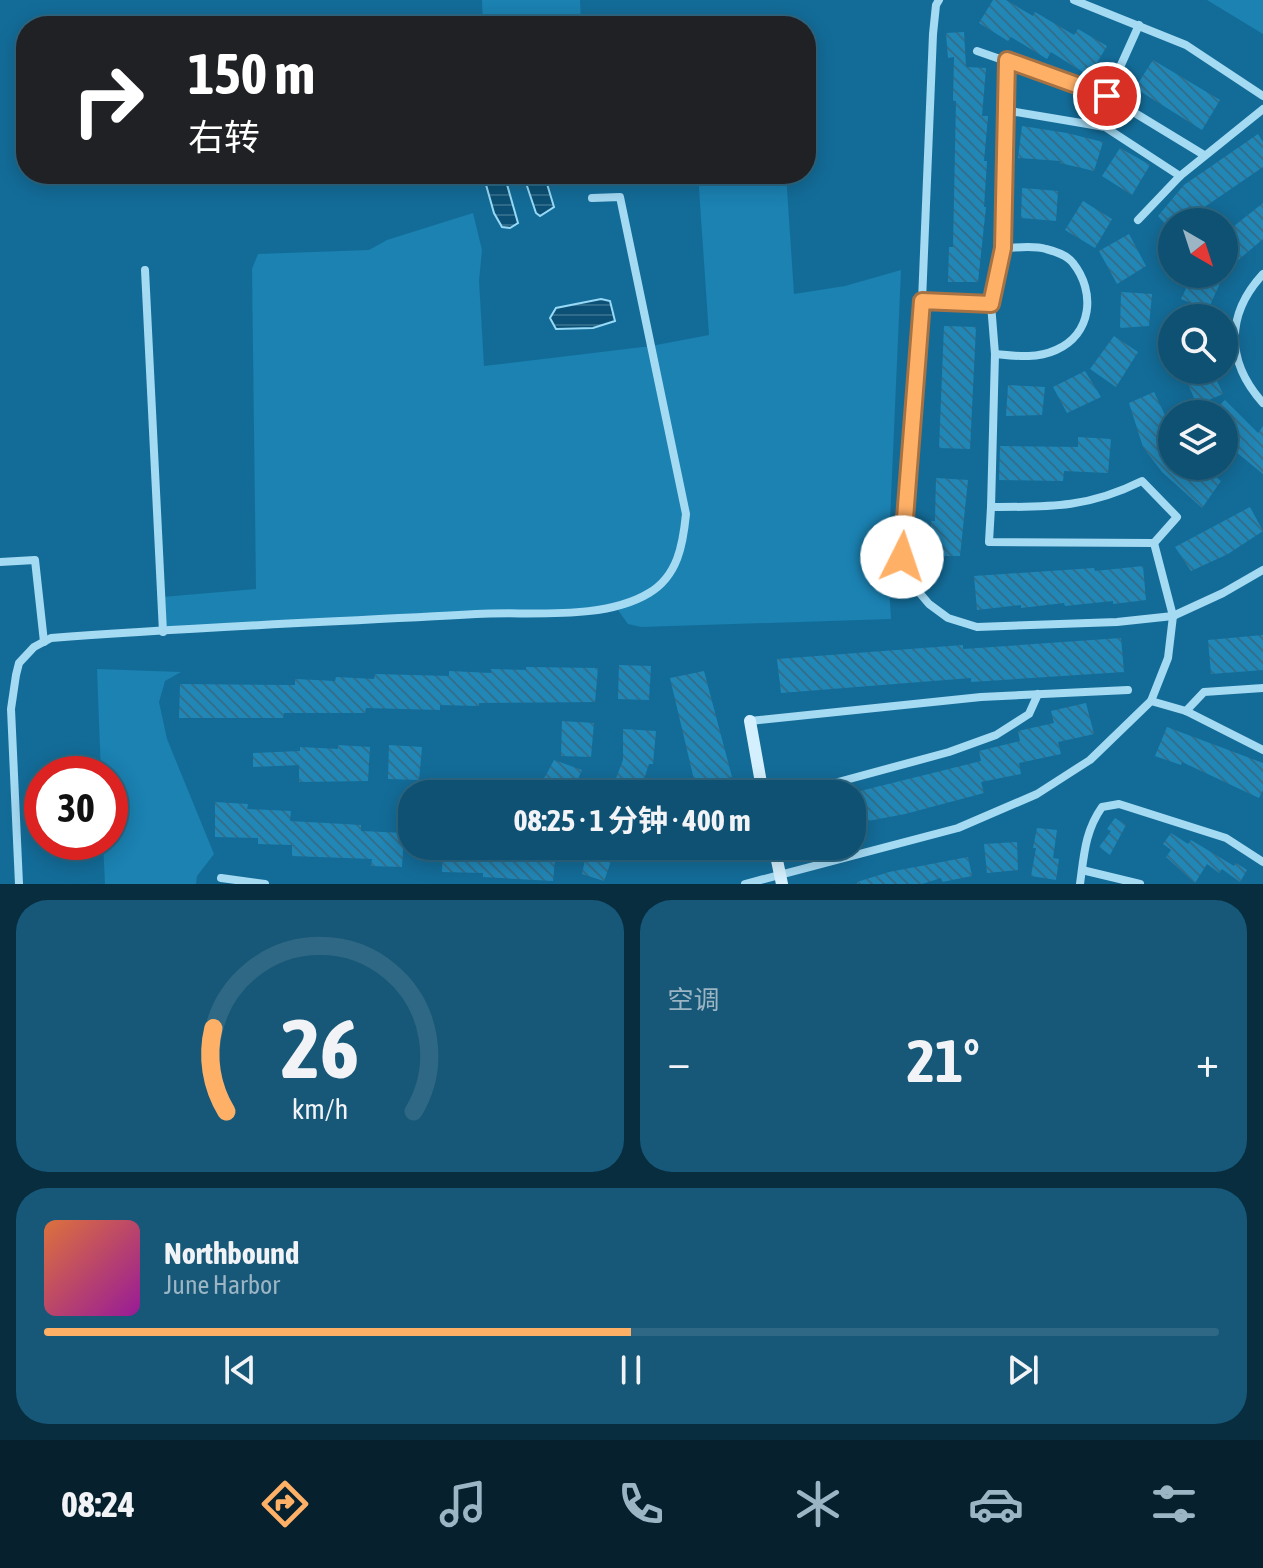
<!DOCTYPE html>
<html lang="zh">
<head>
<meta charset="utf-8">
<style>
  :root { --surface:#0e5172; --page:#175777; --text:#f1f3f6; --muted:#9bb5c4; --line:#2e6884; --accent:#ffb067 }
  body { margin:0; font-family:"Asap Condensed","Noto Sans SC",sans-serif; background:var(--page); color:var(--text); height:100vh; display:flex; flex-direction:column; font-size:30px; white-space:nowrap }
  * { box-sizing:border-box; margin:0 }
  p { font-size:26px; color:var(--muted) }
  .icon { flex:none; width:44px; height:44px; fill:none; stroke:currentColor; stroke-width:2; stroke-linecap:round; stroke-linejoin:round }
  .map { position:relative; height:884px; overflow:hidden }
  .side { display:flex; flex-direction:column; gap:16px; padding:16px; background:#082d3f; flex:1 }
  .side>* { flex:none }
  .banner { position:absolute; left:16px; top:16px; width:800px; height:168px; border-radius:32px; box-shadow:0 4px 20px #0003,0 0 0 2px var(--line); background:#202124; color:#fff; overflow:hidden }
  .needle { width:52px; rotate:141deg }
  .controls { position:absolute; left:1158px; top:208px; display:grid; gap:16px }
  .controls a { display:grid; place-items:center; width:80px; height:80px; border-radius:50%; background:var(--surface); box-shadow:0 4px 20px #0003,0 0 0 2px var(--line); font-size:40px }
  .speed { position:absolute; left:24px; top:756px; display:flex; gap:16px; font-size:40px; font-weight:700; text-align:center }
  .speed>* { display:grid; place-content:center; width:104px; height:104px; border-radius:50%; background:var(--surface); box-shadow:0 4px 20px #0003,0 0 0 2px var(--line); line-height:1 }
  .speed .limit { border:12px solid #d22; background:#fff; color:#111 }
  .pin { position:absolute; display:grid; place-items:center; width:68px; height:68px; color:#fff; margin:-34px; border:4px solid #fff; border-radius:50%; box-shadow:0 2px 8px #0007 }
  .me { position:absolute; width:88px; margin:-44px; rotate:4deg; stroke-linejoin:round; filter:drop-shadow(0 0 6px #0008) }
  .turn { display:flex; align-items:center; gap:28px; height:168px; padding:0 40px; font-size:36px }
  .turn .icon { width:104px; height:104px; stroke-width:2.5 }
  .turn b { display:block; font-size:56px; line-height:68px }
  .big { font-size:60px; font-weight:700; line-height:1.1 }
  .side .tile { flex:1; display:flex; flex-direction:column; justify-content:center; gap:12px; min-width:0; padding:0 28px; border-radius:32px; background:var(--page) }
  .side .dial { align-items:center; gap:0 }
  .dial svg { height:208px; overflow:visible; fill:none; stroke:var(--line); stroke-width:7; stroke-linecap:round; text-anchor:middle }
  .dial text { fill:var(--text); stroke:none }
  .song { display:flex; align-items:center; gap:24px }
  .cover { width:96px; height:96px; border-radius:12px; background:linear-gradient(135deg,hsl(20 70% 55%),hsl(300 70% 35%)) }
  .played { height:8px; border-radius:4px; background:linear-gradient(90deg,var(--accent) 50%,var(--line) 50%) }
  .keys { display:flex; justify-content:space-around; direction:ltr }
  .heat { display:flex; justify-content:space-between; align-items:center; font-size:44px; direction:ltr }
  .side .tiles { flex:1; display:grid; gap:16px; grid-template-columns:1fr 1fr }
  .tile:last-child { grid-column:span 2 }
  .trip { position:absolute; left:398px; top:780px; width:468px; height:80px; border-radius:32px; background:var(--surface); box-shadow:0 4px 20px #0003,0 0 0 2px var(--line); font-weight:700; line-height:80px; text-align:center }
  .menu { display:flex; height:128px; justify-content:space-around; align-items:center; background:#06202e; color:var(--muted) }
  .menu .icon { width:56px; height:56px }
  .menu .active { color:var(--accent) }
  .menu b { font-size:36px; color:var(--text) }
  .map>svg:first-child { display:block }
</style>
</head>
<body>
<div class="map">
<svg width="1263" height="884" viewBox="0 0 1263 884">
  <defs>
    <pattern id="water-rules" width="6" height="5" patternUnits="userSpaceOnUse" patternTransform="scale(2)"><rect width="6" height="5" fill="#0c5175"/><path d="M0 2.5h6" fill="none" stroke="#306b8a"/></pattern>
    <pattern id="building-back-hatch" width="6" height="6" patternUnits="userSpaceOnUse" patternTransform="scale(2)"><rect width="6" height="6" fill="#2187b7"/><path d="M-1 5l2 2M0 0l6 6M5-1l2 2" fill="none" stroke="#326f8c"/></pattern>
  </defs>
  <rect width="100%" height="100%" fill="#136c98"/>
  <!-- grass -->
  <g fill="#1b82b2">
    <path d="M482,0H580L581,26H483Z"/>
    <path d="M1207,0H1263V34Z"/>
    <path d="M698,174H786L794,294L845,286L901,270L888,567L891,619L641,627L628,624L615,606L590,611L163,632L162,597L256,589L252,269L258,254L369,250L387,240L473,213L482,250L479,281L484,366L651,346L709,335Z"/>
    <path d="M97,669L181,672L165,681L159,702L167,739L214,854L197,876L196,884H105L103,842H110V774H101Z"/>
  </g>
  <!-- water -->
  <g fill="url(#water-rules)" stroke="#97d9f6" stroke-width="2">
    <path d="M483,174H504L518,223L510,228L502,227L494,213Z"/>
    <path d="M523,174H544L554,207L540,216L536,213Z"/>
    <path d="M601,299L610,301L615,321L593,328L556,329L550,318L556,308Z"/>
  </g>
  <!-- building -->
  <g fill="url(#building-back-hatch)">
    <path d="M993,0H1006L1033,16L1035,12L1074,35L1078,29L1107,46L1089,76L1051,52L1047,59L1011,37L1008,41L979,23Z"/>
    <path d="M964,32L966,67L986,68L982,116H988L984,161H987L984,207H986L978,282H948L949,247H953L956,101H953L954,57L948,58L946,33Z"/>
    <path d="M1153,60L1220,100L1202,130L1135,88Z"/>
    <path d="M1022,126L1067,133L1103,142L1094,171L1060,163L1061,161L1018,158Z"/>
    <path d="M1258,134L1263,142V167L1203,208L1190,222H1172V231L1158,216L1184,185Z"/>
    <path d="M1120,148L1150,165L1132,195L1102,176Z"/>
    <path d="M1022,188L1058,191L1056,221L1021,218Z"/>
    <path d="M1083,201L1112,219L1095,248L1065,230Z"/>
    <path d="M1263,203V239L1224,272V234Z"/>
    <path d="M1129,234L1146,266L1117,284L1099,251Z"/>
    <path d="M1193,274H1224L1208,310L1181,299Z"/>
    <path d="M1121,292L1152,294L1149,326L1120,328Z"/>
    <path d="M944,326L976,327L970,449L939,448Z"/>
    <path d="M1114,336L1138,352L1116,387L1090,369Z"/>
    <path d="M1182,370H1212L1223,394L1197,405Z"/>
    <path d="M1085,371L1101,397L1067,413L1053,387Z"/>
    <path d="M1008,385L1045,387L1042,415L1006,416Z"/>
    <path d="M1154,392L1172,430V466H1202L1221,481L1202,508L1162,472L1143,447L1129,403Z"/>
    <path d="M1225,400L1258,433L1263,426V474L1224,442V414H1210Z"/>
    <path d="M1078,437L1111,439L1108,473L1064,471L1063,481L999,480L1000,446L1078,447Z"/>
    <path d="M936,478L968,480L960,556H930L931,521H935Z"/>
    <path d="M1250,507L1263,531L1228,554L1191,571L1175,547Z"/>
    <path d="M1143,566L1146,600L1113,604V601L1065,606L1064,603L1021,608V605L977,610L974,576L1094,568L1095,571Z"/>
    <path d="M1263,635V670L1211,674L1208,640Z"/>
    <path d="M1121,638L1124,672L971,682V678L781,693L777,659L963,645V649Z"/>
    <path d="M619,665L651,666L649,700L618,699Z"/>
    <path d="M526,667L598,668L595,702L479,703V706L440,705V710L366,708L365,713H284L283,718H179L180,684L295,685V679L335,681L336,677L374,679L375,674L449,676V671L491,673V669L526,670Z"/>
    <path d="M704,671L732,777L696,788L670,678Z"/>
    <path d="M1086,703L1094,734L1058,742L1061,754L1019,763L1021,774L981,782L984,793L905,814L852,824V793L981,761L979,751L1020,741L1018,731L1054,723L1051,711Z"/>
    <path d="M562,721L594,723L591,757L561,756Z"/>
    <path d="M1167,727L1263,763V790L1259,798L1182,762L1181,765L1155,756Z"/>
    <path d="M623,729L656,731L653,764H649L639,794H610L623,760Z"/>
    <path d="M338,745L370,747L368,781L299,782V765L253,767V753L300,751V747L338,749Z"/>
    <path d="M389,745L422,747L419,780L388,779Z"/>
    <path d="M554,760L582,770L571,794H540L544,786L541,784Z"/>
    <path d="M215,802L248,804L247,809L291,811L290,821L361,825V831L404,833L402,867L371,866L372,859L292,856V845L258,844V838L215,837Z"/>
    <path d="M1115,818L1126,825L1110,855L1099,847L1111,831L1107,829Z"/>
    <path d="M1037,828L1057,830L1053,858L1059,859L1056,880L1031,876L1036,848H1033Z"/>
    <path d="M1171,833L1188,844L1191,840L1234,866L1236,863L1247,870L1240,882L1222,869L1219,873L1207,864L1195,883L1166,857L1171,850L1163,844Z"/>
    <path d="M1017,842L1018,870L987,873L984,844Z"/>
    <path d="M443,846L556,848L553,881L483,877V873L442,872Z"/>
    <path d="M588,846L615,850L604,881L582,874Z"/>
    <path d="M968,857L972,876L942,882L941,878L922,884H857V882L889,872Z"/>
  </g>
  <g fill="none" stroke-linecap="round" stroke-linejoin="round">
    <!-- street -->
    <g stroke="#a5daf3" stroke-width="8">
      <path d="M939,0L936,5L933,34L922,301L902,557L912,584L929,604L948,618L977,627L1117,622L1173,616L1223,593L1263,570"/>
      <path d="M1074,0L1186,45L1263,96"/>
      <path d="M977,51L1107,96L1204,155"/>
      <path d="M1107,96L1139,25"/>
      <path d="M1004,110L1105,127L1180,176"/>
      <path d="M1138,220L1180,176L1263,109"/>
      <path d="M145,270L163,632"/>
      <path d="M1263,274C1225,315 1226,362 1263,403"/>
      <path d="M922,301L991,304"/>
      <path d="M995,354C1016,356 1036,359 1056,350C1092,334 1096,292 1073,263C1068,256 1054,251 1046,249C1033,245 1016,248 1003,248"/>
      <path d="M1142,481L1177,517L1154,543L989,542L991,507C1050,507 1088,508 1142,481Z"/>
      <path d="M991,507L995,354L991,304L1003,248L1007,60"/>
      <path d="M0,562L35,560L44,642"/>
      <path d="M1151,701L1186,711L1263,750"/>
      <path d="M1186,711L1204,692L1263,688"/>
      <path d="M750,721L981,697L1128,690"/>
      <path d="M794,794L949,752L996,735L1029,714L1038,694"/>
      <path d="M1082,870L1140,884"/>
      <path d="M221,878L265,884"/>
      <path d="M19,884L11,709L16,675L19,663L34,647L51,638C192,627 334,622 476,614C529,611 603,621 649,593C678,576 683,544 686,514L620,197L592,198"/>
      <path d="M745,884L958,828L1037,794L1090,760L1151,701L1168,658L1173,616L1154,543"/>
      <path d="M1080,884C1084,855 1085,831 1102,807L1119,804L1226,838L1263,862"/>
    </g>
    <!-- secondary -->
    <g stroke="#d4effd" stroke-width="12">
      <path d="M750,721L763,794"/>
      <path d="M774,846L782,884"/>
    </g>
  </g>
  <g fill="none" stroke-linecap="round" stroke-linejoin="round">
    <!-- route casing -->
    <g stroke="#a67243" stroke-width="20">
      <path id="route" d="M902,557L922,301L991,304L1003,248L1007,60L1107,96"/>
    </g>
    <!-- route -->
    <use href="#route" stroke="#ffb067" stroke-width="14"/>
  </g>
</svg>
<div class="controls">
<a><svg class="needle" viewBox="-14 -14 28 28"><path d="M0-13l5 13h-10z" fill="#e53935"/><path d="M0 13l5-13h-10z" fill="#9bb5c4"/></svg></a>
<a><svg class="icon" aria-label="search" viewBox="0 0 24 24"><circle cx="10" cy="10" r="6"/><path d="M15 15l6 6"/></svg></a>
<a><svg class="icon" aria-label="layers" viewBox="0 0 24 24"><path d="M12 4l9 5-9 5-9-5zM3 14l9 5 9-5"/></svg></a>
</div>
<div class="speed"><div class="limit">30</div></div>
<div class="pin" style="left:1107px;top:96px;background:#d93025"><svg class="icon" aria-label="arrive" viewBox="0 0 24 24"><path d="M6 21V4h12l-3 4 3 4H6"/></svg></div>
<svg class="me" style="left:902px;top:557px" viewBox="-20 -20 40 40"><circle r="19" fill="#fff"/><path d="M0-13L10 11 0 6-10 11z" fill="#ffb067"/></svg>
<div class="trip">08:25 · 1 分钟 · 400 m</div>
<div class="banner">
<div class="turn"><svg class="icon" aria-label="right" viewBox="0 0 24 24"><path d="M7 20v-9h11M14 6l5 5-5 5"/></svg><div><b>150 m</b>右转</div></div>
</div>
</div>
<section class="side">
<div class="tiles">
<div class="tile dial"><svg viewBox="0 0 100 80">
<path d="M14 69A42 42 0 1 1 86 69"/>
<path d="M14 69A42 42 0 0 1 9 37" stroke="#ffb067"/>
<text x="50" y="56" font-size="32" font-weight="700">26</text>
<text x="50" y="72" font-size="11">km/h</text>
</svg></div>
<div class="tile"><p>空调</p>
<div class="heat"><a>−</a><b class="big">21°</b><a>+</a></div>
</div>
<div class="tile">
<div class="song"><i class="cover"></i><div><b>Northbound</b><p>June Harbor</p></div></div>
<div class="played"></div>
<div class="keys"><svg class="icon" aria-label="previous" viewBox="0 0 24 24"><path d="M18 5L8 12l10 7zM5 5v14"/></svg><svg class="icon" aria-label="pause" viewBox="0 0 24 24"><path d="M8 5v14M16 5v14"/></svg><svg class="icon" aria-label="next" viewBox="0 0 24 24"><path d="M6 5l10 7-10 7zM19 5v14"/></svg></div>
</div>
</div>
</section>
<nav class="menu">
<b>08:24</b>
<svg class="icon active" aria-label="directions" viewBox="0 0 24 24"><path d="M12 3l9 9-9 9-9-9zM9 14v-3h6M13 9l2 2-2 2"/></svg>
<svg class="icon" aria-label="music" viewBox="0 0 24 24"><path d="M9 18V5l10-2v13"/><circle cx="6" cy="18" r="3"/><circle cx="16" cy="16" r="3"/></svg>
<svg class="icon" aria-label="phone" viewBox="0 0 24 24"><path d="M5 4h4l2 5-3 2q2 4 5 5l2-3 5 2v4C11 20 4 13 5 4z"/></svg>
<svg class="icon" aria-label="climate" viewBox="0 0 24 24"><path d="M12 3v18M4 7l16 10M4 17L20 7"/></svg>
<svg class="icon" aria-label="car" viewBox="0 0 24 24"><path d="M5 17H2v-5l4-1 3-4h7l3 4 3 1v5h-3M9 17h6M6 11h13"/><circle cx="7" cy="17" r="2"/><circle cx="17" cy="17" r="2"/></svg>
<svg class="icon" aria-label="filters" viewBox="0 0 24 24"><path d="M4 7h16M4 17h16"/><circle cx="9" cy="7" r="2"/><circle cx="15" cy="17" r="2"/></svg>
</nav>
</body>
</html>
